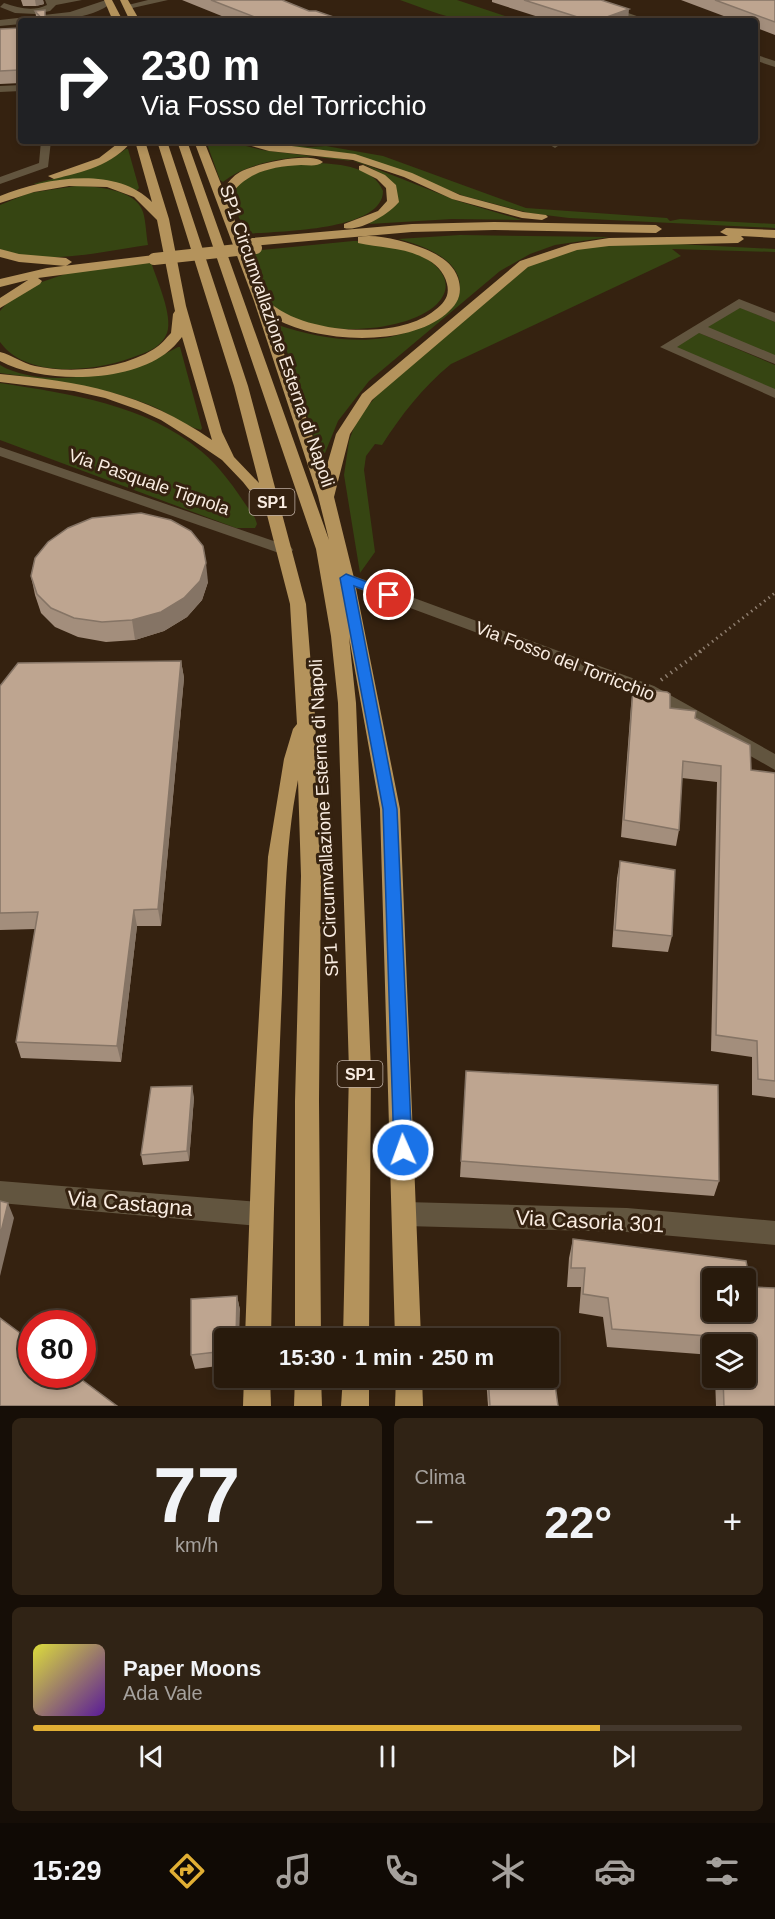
<!DOCTYPE html>
<html lang="it">
<head>
<meta charset="utf-8">
<style>
  :root { --surface:#281a0c; --page:#302315; --text:#f1f3f6; --muted:#a5a19d; --line:#44382d; --accent:#e1af34 }
  body { margin:0; font-family:Helvetica,sans-serif; background:var(--page); color:var(--text); height:100vh; display:flex; flex-direction:column; font-size:22px; white-space:nowrap }
  * { box-sizing:border-box; margin:0 }
  p { font-size:20px; color:var(--muted) }
  .icon { flex:none; width:33px; height:33px; fill:none; stroke:currentColor; stroke-width:2; stroke-linecap:round; stroke-linejoin:round }
  .map { position:relative; height:1406px; overflow:hidden }
  .side { display:flex; flex-direction:column; gap:12px; padding:12px; background:#160e07; flex:1 }
  .side>* { flex:none }
  .hud { position:absolute; left:18px; top:18px; width:740px; height:126px; border-radius:6px; box-shadow:0 3px 9px #0003,0 0 0 2px var(--line); background:#202124; color:#fff; overflow:hidden }
  .buttons { position:absolute; left:702px; top:1268px; display:grid; gap:12px }
  .buttons a { display:grid; place-items:center; width:54px; height:54px; border-radius:6px; background:var(--surface); box-shadow:0 3px 9px #0003,0 0 0 2px var(--line); font-size:30px }
  .speed { position:absolute; left:18px; top:1310px; display:flex; gap:12px; font-size:30px; font-weight:700; text-align:center }
  .speed>* { display:grid; place-content:center; width:78px; height:78px; border-radius:50%; background:var(--surface); box-shadow:0 3px 9px #0003,0 0 0 2px var(--line); line-height:1 }
  .speed .limit { border:9px solid #d22; background:#fff; color:#111 }
  .pin { position:absolute; display:grid; place-items:center; width:51px; height:51px; color:#fff; margin:-26px; border:3px solid #fff; border-radius:50%; box-shadow:0 2px 6px #0007 }
  .me { position:absolute; width:66px; margin:-33px; rotate:358deg; stroke-linejoin:round; filter:drop-shadow(0 0 4px #0008) }
  .turn { display:flex; align-items:center; gap:21px; height:126px; padding:0 24px; font-size:27px }
  .turn .icon { width:78px; height:78px; stroke-width:2.5 }
  .turn b { display:block; font-size:42px; line-height:51px }
  .big { font-size:45px; font-weight:700; line-height:1.1 }
  .side .card { flex:1; display:flex; flex-direction:column; justify-content:center; gap:9px; min-width:0; padding:0 21px; border-radius:9px; background:var(--page) }
  .side .dial { align-items:center; gap:0 }
  .dial b { font-size:78px; line-height:1 }
  .song { display:flex; align-items:center; gap:18px }
  .cover { width:72px; height:72px; border-radius:9px; background:linear-gradient(135deg,hsl(60 70% 55%),hsl(270 70% 35%)) }
  .played { height:6px; border-radius:3px; background:linear-gradient(90deg,var(--accent) 80%,var(--line) 80%) }
  .keys { display:flex; justify-content:space-around; direction:ltr }
  .heat { display:flex; justify-content:space-between; align-items:center; font-size:33px; direction:ltr }
  .side .tiles { flex:1; display:grid; gap:12px; grid-template-columns:1fr 1fr }
  .card:last-child { grid-column:span 2 }
  .trip { position:absolute; left:214px; top:1328px; width:345px; height:60px; border-radius:6px; background:var(--surface); box-shadow:0 3px 9px #0003,0 0 0 2px var(--line); font-weight:700; line-height:60px; text-align:center }
  .menu { display:flex; height:96px; justify-content:space-around; align-items:center; background:#100a05; color:var(--muted) }
  .menu .icon { width:42px; height:42px }
  .menu .current { color:var(--accent) }
  .menu b { font-size:27px; color:var(--text) }
  .map>svg:first-child { display:block }
</style>
</head>
<body>
<div class="map">
<svg width="775" height="1406" viewBox="0 0 775 1406">
  <rect width="100%" height="100%" fill="#352210"/>
  <!-- green -->
  <g fill="#364512">
    <path d="M400,0H457L505,16C468,29 435,12 400,0Z"/>
    <path d="M206,141H226L262,150L359,162L458,201L522,220L452,219L369,224L394,203C391,195 388,179 381,174C343,146 258,154 223,182L220,180Z"/>
    <path d="M253,141L310,147L326,146L383,156L526,208L667,218L670,221L680,219L775,224V228L569,218L529,213L464,196L362,157Z"/>
    <path d="M126,149H128L139,188L136,191L128,187L33,184C64,176 99,168 126,149Z"/>
    <path d="M318,163C340,164 374,167 383,191C383,232 275,231 246,234L237,213H234C232,207 229,200 231,194C239,167 296,164 318,163Z"/>
    <path d="M76,186C95,186 136,189 143,212C146,222 146,234 148,245C101,251 46,267 0,249V205L29,193Z"/>
    <path d="M460,235L609,237L555,245L530,254L500,271L369,381L338,421L325,453L319,452C305,410 293,367 278,325C316,338 368,347 407,332C424,325 442,309 458,298C470,262 425,246 398,239Z"/>
    <path d="M353,241C368,241 384,242 398,246C422,252 464,276 437,304C404,336 301,339 270,303C261,292 256,264 252,251Z"/>
    <path d="M658,243L775,249V252L672,249L681,256L451,364C422,388 402,414 382,445L375,444L366,456L364,470L375,552L360,573L344,475L349,441L357,419L383,388L530,265L577,249L609,244Z"/>
    <path d="M151,262C157,281 173,315 167,333C162,346 150,351 139,355C100,371 28,381 0,342V311L6,304L33,285L71,272Z"/>
    <path d="M739,307L775,322V357L705,327Z"/>
    <path d="M697,332L775,365V391L673,347Z"/>
    <path d="M178,347H180L202,428L201,430C183,426 165,410 147,404C100,386 49,380 0,373V365C45,392 135,372 178,347Z"/>
    <path d="M0,383C70,394 145,404 201,451C223,469 239,495 255,518L257,524L255,528H236L0,440Z"/>
  </g>
  <g fill="none" stroke-linecap="round" stroke-linejoin="round">
    <!-- path-far1 -->
    <path stroke="#8e7e6f" stroke-width="3" stroke-dasharray="1.5 4" stroke-linecap="butt" d="M699,652L775,593"/>
    <!-- path -->
    <path stroke="#8e7e6f" stroke-width="4" stroke-dasharray="1.5 4.5" stroke-linecap="butt" d="M661,680L701,651"/>
    <!-- minor -->
    <g fill="#62553f" fill-rule="evenodd">
      <path d="M45,0H82L56,5L50,11L35,14L15,13L0,7L4,3C19,8 32,12 47,5Z"/>
      <path d="M106,0L113,2C90,21 50,21 21,21V24L0,26V20L70,12Z"/>
      <path d="M148,0H168L128,9L124,6Z"/>
      <path d="M578,0H591L651,21H637Z"/>
      <path d="M754,54L775,61V67L754,60Z"/>
      <path d="M21,85V91L0,92V86Z"/>
      <path d="M41,141H51L48,167L0,184V177L39,163Z"/>
      <path d="M553,141H565L555,148L550,145Z"/>
      <path d="M739,299L775,313V322L740,308L708,327L775,355V364L699,333L677,347L775,389V398L660,347Z"/>
      <path d="M0,447L291,547L293,550L291,553H279L0,456Z"/>
      <path d="M346,573L654,686L775,754V770L642,694L340,582L338,578L340,574Z"/>
      <path d="M0,1181L260,1202L269,1206L272,1214L269,1222L260,1226L0,1203Z"/>
      <path d="M405,1202L627,1208L775,1221V1245L627,1232L405,1226L396,1222L393,1214L396,1206Z"/>
    </g>
    <!-- highway -->
    <g fill="#b4935c" fill-rule="evenodd">
      <path d="M104,0H112L123,21H113Z"/>
      <path d="M120,0H128L140,21H130Z"/>
      <path d="M121,141H132C113,165 83,172 54,179L48,176L99,158Z"/>
      <path d="M135,141H145L169,219L186,306L222,432L234,457L259,483L234,386L157,141H167L248,386L306,604L315,716L321,876L319,1101L321,1338H295V1101L301,876L298,780C284,850 285,922 282,993C277,1108 273,1223 271,1338H245L253,1120L268,857L284,759L293,729L297,724L290,604L266,511L243,482L222,460L191,439L161,420L139,410L105,398L74,391L0,382V374C80,381 144,393 212,440L182,337C177,343 172,349 165,354C125,383 43,384 0,361V352C12,355 22,363 35,366C72,374 122,369 154,349C161,345 166,338 171,333L173,314L175,311L157,220L134,197L107,187L69,186L34,192L0,203V196C44,178 115,165 152,202Z"/>
      <path d="M177,141H187L329,540L318,496L254,301L194,141H204L223,189C228,182 233,176 240,172C255,164 310,151 323,162C317,167 309,165 301,165C269,167 245,172 227,200C234,217 259,292 268,301C302,334 398,341 435,310C444,303 450,296 447,284C444,271 435,263 424,258C403,247 380,248 358,243V237C377,233 407,242 425,249C439,255 453,263 458,278C463,294 458,304 446,314C406,348 314,343 271,316L325,472L336,434L362,394L520,261L571,244L609,238L728,236L720,232L726,228L775,230V238L741,236L744,239L738,243L609,246L577,250L528,267L372,400L350,434L334,497L354,578L400,809L421,1338H395L380,809L349,637L356,703L371,1071L369,1338H343L349,1071L338,703L331,636L316,549Z"/>
      <path d="M234,141H253L355,154L412,173L460,195L523,212L546,215L548,217L542,220L522,218L452,199L404,177L353,160L269,151Z"/>
      <path d="M363,165L385,175L396,185L399,202C389,214 360,232 344,228V224L378,211L387,201L386,188L377,179L359,170V166Z"/>
      <path d="M494,222L656,225L662,229L656,233L494,230L412,232L252,246L246,242L252,238L412,224Z"/>
      <path d="M0,249L19,254L66,258L72,262L66,266L19,262L0,257Z"/>
      <path d="M154,255L160,259L158,262L38,278L42,281L40,284L0,308V298L28,280L0,287V279L47,268Z"/>
      <path d="M244,1377H270L271,1406H243Z"/>
      <path d="M295,1377H321L322,1406H294Z"/>
      <path d="M343,1377H369V1406H341Z"/>
      <path d="M396,1377H422L423,1406H395Z"/>
    </g>
    <!-- highway-bridge -->
    <path stroke="#b4935c" stroke-width="12" d="M154,259L256,248"/>
  </g>
  <!-- wall -->
  <g fill="#a38e7c">
    <path d="M21,0H43L44,4L36,6H23Z"/>
    <path d="M182,0H282L309,11L345,21H234Z"/>
    <path d="M492,0H601L628,21H551L492,2Z"/>
    <path d="M681,0H775V35L754,27V21H737Z"/>
    <path d="M35,11L47,21H37Z"/>
    <path d="M21,28V83L0,84V29Z"/>
    <path d="M31,576L208,582L202,600L187,617L164,631L135,640L106,642L78,637L55,627L41,613L35,595Z"/>
    <path d="M181,661L184,678L161,926H137L121,1062L21,1058L16,1042L35,929L0,930V686Z"/>
    <path d="M633,688L670,708L695,718L751,770L775,773V1098L752,1095V1057L711,1051L717,782L682,778L679,830L676,846L621,837L631,705Z"/>
    <path d="M620,861L672,936L668,952L612,947L617,878Z"/>
    <path d="M466,1071L719,1181L714,1196L460,1177Z"/>
    <path d="M194,1097L189,1161L143,1165L141,1155Z"/>
    <path d="M573,1239L751,1287L775,1406H716L715,1377H746V1344H712V1355L607,1347L603,1317L579,1313L581,1287H567L569,1258Z"/>
    <path d="M237,1296L240,1310L225,1338V1365L195,1369L191,1355Z"/>
    <path d="M486,1377H549L558,1406H488Z"/>
  </g>
  <!-- shaded-wall -->
  <g fill="#857465">
    <path d="M35,0H43L44,4L36,6Z"/>
    <path d="M629,9L628,21H596Z"/>
    <path d="M206,563L208,582L202,600L187,617L164,631L135,640L132,620Z"/>
    <path d="M181,661L184,678L161,926L158,909Z"/>
    <path d="M134,910L137,926L121,1062L117,1046Z"/>
    <path d="M192,1086L194,1097L189,1161L187,1151Z"/>
    <path d="M8,1203L14,1218L0,1276V1236Z"/>
    <path d="M237,1296L240,1310L239,1338H236Z"/>
  </g>
  <!-- building -->
  <g fill="#bea590" stroke="#857465" stroke-width="1.5" fill-rule="evenodd">
    <path d="M211,0H282L309,11H316L345,21H265Z"/>
    <path d="M524,0H601L629,9L596,21H590Z"/>
    <path d="M715,0H775V22Z"/>
    <path d="M45,10V21H44L35,11Z"/>
    <path d="M21,28V73L19,70L0,71V29Z"/>
    <path d="M141,513L171,520L191,531L203,546L206,563L200,581L184,598L161,612L132,620L102,622L74,618L51,608L37,594L31,576L35,558L48,542L68,528L92,518Z"/>
    <path d="M181,661L158,909L134,910L117,1046L16,1042L38,912L0,913V686L18,663Z"/>
    <path d="M633,688L667,692L670,694V708L696,711L695,718L750,745L751,770L775,773V1081L758,1079L757,1041L716,1035L721,766L683,761L679,830L624,820Z"/>
    <path d="M620,861L675,870L672,936L615,930Z"/>
    <path d="M466,1071L718,1085L719,1181L461,1161Z"/>
    <path d="M192,1086L187,1151L141,1155L151,1087Z"/>
    <path d="M0,1201L8,1203L0,1236Z"/>
    <path d="M573,1239L746,1261L751,1287L775,1288V1406H724L723,1377H746V1344H722V1337L612,1329L608,1298L583,1294L585,1268H571ZM712,1278H746V1311H712Z"/>
    <path d="M237,1296L236,1338H225V1351L191,1355V1299Z"/>
    <path d="M0,1318L32,1342V1374H74L117,1406H0Z"/>
    <path d="M548,1334L549,1338H496Z"/>
    <path d="M549,1341L558,1406H490L488,1377H549Z"/>
  </g>
  <!-- route -->
  <path fill="#1a73e8" stroke="#114b97" stroke-width="1.5" d="M346,574L393,592L395,595L389,599L354,586L397,809L412,1150L409,1156L403,1158L397,1156L394,1150L383,809L340,578Z"/>
  <g text-anchor="middle" dominant-baseline="central" stroke-width="6" stroke-linejoin="round" paint-order="stroke">
    <!-- shield labels -->
    <g fill="#352210" stroke="#beafa2" stroke-width="1.5">
      <rect x="249.5" y="489" width="45" height="26" rx="4.5"/>
      <rect x="337.5" y="1061" width="45" height="26" rx="4.5"/>
    </g>
    <g font-size="16" font-weight="bold" fill="#f9ece1">
      <text x="272" y="502">SP1</text>
      <text x="360" y="1074">SP1</text>
    </g>
    <!-- street labels -->
    <g font-size="18" fill="#f9ece1" stroke="#352210">
      <text transform="translate(277 336) rotate(71)">SP1 Circumvallazione Esterna di Napoli</text>
      <text transform="translate(149 482) rotate(19)">Via Pasquale Tignola</text>
      <text transform="translate(565 661) rotate(21)">Via Fosso del Torricchio</text>
      <text transform="translate(324 818) rotate(-93)">SP1 Circumvallazione Esterna di Napoli</text>
    </g>
    <!-- near-street labels -->
    <g font-size="21" fill="#f9ece1" stroke="#352210">
      <text transform="translate(130 1203) rotate(5)">Via Castagna</text>
      <text transform="translate(590 1221) rotate(3)">Via Casoria 301</text>
    </g>
  </g>
</svg>
<div class="buttons">
<a><svg class="icon" aria-label="sound" viewBox="0 0 24 24"><path d="M4 9h4l5-4v14l-5-4H4zM17 9q2 3 0 6"/></svg></a>
<a><svg class="icon" aria-label="layers" viewBox="0 0 24 24"><path d="M12 4l9 5-9 5-9-5zM3 14l9 5 9-5"/></svg></a>
</div>
<div class="speed"><div class="limit">80</div></div>
<div class="pin" style="left:389px;top:595px;background:#d93025"><svg class="icon" aria-label="arrive" viewBox="0 0 24 24"><path d="M6 21V4h12l-3 4 3 4H6"/></svg></div>
<svg class="me" style="left:403px;top:1150px" viewBox="-20 -20 40 40"><circle r="17" fill="#1a73e8" stroke="#fff" stroke-width="3"/><path d="M0-11L8 9 0 5-8 9z" fill="#fff"/></svg>
<div class="trip">15:30 · 1 min · 250 m</div>
<div class="hud">
<div class="turn"><svg class="icon" aria-label="right" viewBox="0 0 24 24"><path d="M7 20v-9h11M14 6l5 5-5 5"/></svg><div><b>230 m</b>Via Fosso del Torricchio</div></div>
</div>
</div>
<section class="side">
<div class="tiles">
<div class="card dial"><b>77</b><p>km/h</p></div>
<div class="card"><p>Clima</p>
<div class="heat"><a>−</a><b class="big">22°</b><a>+</a></div>
</div>
<div class="card">
<div class="song"><i class="cover"></i><div><b>Paper Moons</b><p>Ada Vale</p></div></div>
<div class="played"></div>
<div class="keys"><svg class="icon" aria-label="previous" viewBox="0 0 24 24"><path d="M18 5L8 12l10 7zM5 5v14"/></svg><svg class="icon" aria-label="pause" viewBox="0 0 24 24"><path d="M8 5v14M16 5v14"/></svg><svg class="icon" aria-label="next" viewBox="0 0 24 24"><path d="M6 5l10 7-10 7zM19 5v14"/></svg></div>
</div>
</div>
</section>
<nav class="menu">
<b>15:29</b>
<svg class="icon current" aria-label="directions" viewBox="0 0 24 24"><path d="M12 3l9 9-9 9-9-9zM9 14v-3h6M13 9l2 2-2 2"/></svg>
<svg class="icon" aria-label="music" viewBox="0 0 24 24"><path d="M9 18V5l10-2v13"/><circle cx="6" cy="18" r="3"/><circle cx="16" cy="16" r="3"/></svg>
<svg class="icon" aria-label="phone" viewBox="0 0 24 24"><path d="M5 4h4l2 5-3 2q2 4 5 5l2-3 5 2v4C11 20 4 13 5 4z"/></svg>
<svg class="icon" aria-label="climate" viewBox="0 0 24 24"><path d="M12 3v18M4 7l16 10M4 17L20 7"/></svg>
<svg class="icon" aria-label="car" viewBox="0 0 24 24"><path d="M5 17H2v-5l4-1 3-4h7l3 4 3 1v5h-3M9 17h6M6 11h13"/><circle cx="7" cy="17" r="2"/><circle cx="17" cy="17" r="2"/></svg>
<svg class="icon" aria-label="filters" viewBox="0 0 24 24"><path d="M4 7h16M4 17h16"/><circle cx="9" cy="7" r="2"/><circle cx="15" cy="17" r="2"/></svg>
</nav>
</body>
</html>
